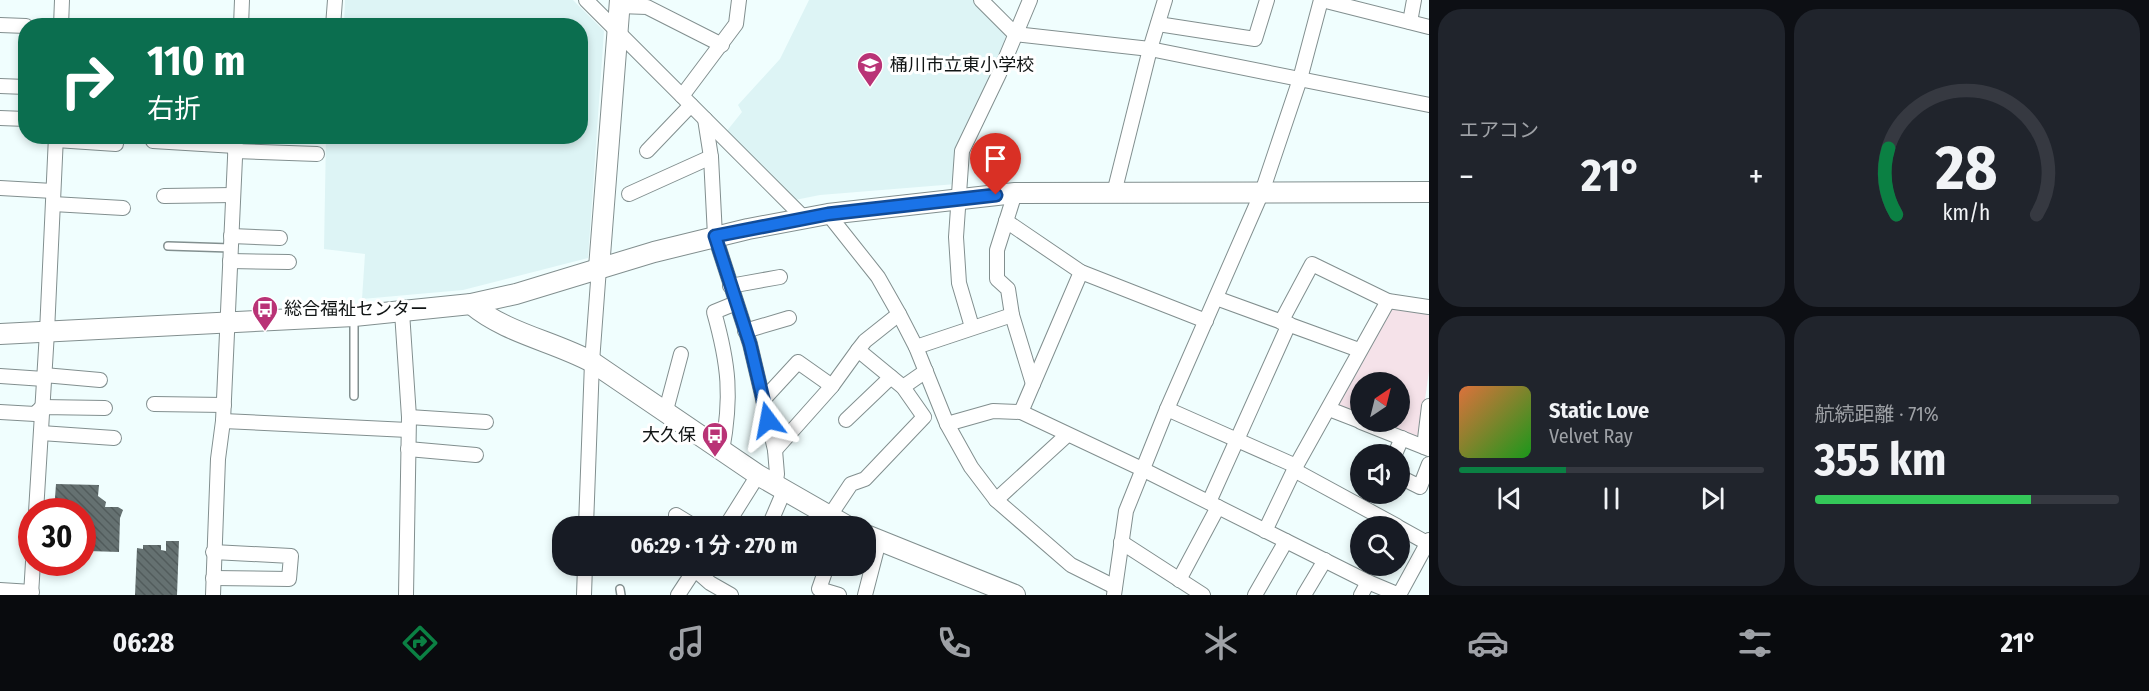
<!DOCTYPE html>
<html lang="ja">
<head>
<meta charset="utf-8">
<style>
  :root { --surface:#171b24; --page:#20242c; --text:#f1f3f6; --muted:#9ea1a6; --line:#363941; --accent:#0b8043 }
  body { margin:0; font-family:"Fira Sans Condensed","Noto Sans JP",sans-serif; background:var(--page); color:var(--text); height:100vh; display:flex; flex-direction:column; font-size:22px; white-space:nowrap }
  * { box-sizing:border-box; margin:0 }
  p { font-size:20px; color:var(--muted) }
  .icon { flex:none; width:33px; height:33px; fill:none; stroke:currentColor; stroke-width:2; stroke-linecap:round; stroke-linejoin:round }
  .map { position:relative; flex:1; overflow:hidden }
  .sheet { display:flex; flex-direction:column; gap:9px; padding:9px; background:#0d0f14; width:720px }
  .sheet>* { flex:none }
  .hud { position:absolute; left:18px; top:18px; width:570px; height:126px; border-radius:24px; box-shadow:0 3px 9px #0003; background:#0b6e4f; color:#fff; overflow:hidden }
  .needle { width:39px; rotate:35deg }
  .buttons { position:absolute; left:1350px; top:372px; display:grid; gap:12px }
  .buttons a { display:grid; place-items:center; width:60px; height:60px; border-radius:50%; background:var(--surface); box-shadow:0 3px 9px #0003; font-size:30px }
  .speed { position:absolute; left:18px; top:498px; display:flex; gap:12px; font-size:30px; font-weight:700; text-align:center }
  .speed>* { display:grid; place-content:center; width:78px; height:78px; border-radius:50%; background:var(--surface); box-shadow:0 3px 9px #0003; line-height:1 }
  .speed .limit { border:9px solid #d22; background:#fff; color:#111 }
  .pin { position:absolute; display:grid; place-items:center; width:51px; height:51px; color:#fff; margin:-62px -26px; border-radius:50% 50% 50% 0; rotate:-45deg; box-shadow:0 0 6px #0007 }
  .pin .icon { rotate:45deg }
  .me { position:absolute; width:66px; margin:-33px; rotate:347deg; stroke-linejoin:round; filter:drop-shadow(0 0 4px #0008) }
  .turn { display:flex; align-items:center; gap:21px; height:126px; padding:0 30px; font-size:27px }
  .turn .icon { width:78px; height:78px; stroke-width:2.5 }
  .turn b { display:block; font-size:42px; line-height:51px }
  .big { font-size:45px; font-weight:700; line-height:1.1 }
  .sheet .card { flex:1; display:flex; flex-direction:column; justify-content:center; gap:9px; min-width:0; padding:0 21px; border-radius:24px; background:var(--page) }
  .sheet .dial { align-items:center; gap:0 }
  .dial svg { height:156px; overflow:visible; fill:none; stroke:var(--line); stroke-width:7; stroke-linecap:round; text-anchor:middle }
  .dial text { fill:var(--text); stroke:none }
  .song { display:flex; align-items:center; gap:18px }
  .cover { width:72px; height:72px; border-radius:9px; background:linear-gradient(135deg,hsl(20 70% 55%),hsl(120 70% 35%)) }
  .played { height:6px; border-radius:3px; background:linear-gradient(90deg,var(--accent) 35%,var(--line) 35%) }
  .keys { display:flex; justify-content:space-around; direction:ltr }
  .heat { display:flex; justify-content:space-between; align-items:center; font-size:33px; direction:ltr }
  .charge { height:9px; border-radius:4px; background:linear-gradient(90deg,#34c759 71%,var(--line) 0) }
  .sheet .tiles { flex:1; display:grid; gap:9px; grid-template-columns:repeat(2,1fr) }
  .trip { position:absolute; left:552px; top:516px; width:324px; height:60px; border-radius:24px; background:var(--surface); box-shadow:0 3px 9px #0003; font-weight:700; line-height:60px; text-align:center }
  .dock { display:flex; height:96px; justify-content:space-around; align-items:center; background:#090b0e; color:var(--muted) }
  .dock .icon { width:42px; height:42px }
  .dock .selected { color:var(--accent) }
  .dock b { font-size:27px; color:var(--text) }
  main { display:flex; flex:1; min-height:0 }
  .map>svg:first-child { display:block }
</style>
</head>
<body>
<main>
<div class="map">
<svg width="1429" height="595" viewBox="0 0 1429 595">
  <defs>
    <pattern id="building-back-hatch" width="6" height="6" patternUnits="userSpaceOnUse" patternTransform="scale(1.5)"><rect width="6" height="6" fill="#657171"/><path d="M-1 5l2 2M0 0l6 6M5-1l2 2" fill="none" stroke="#525c5c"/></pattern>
  </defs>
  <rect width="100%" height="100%" fill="#f0fefe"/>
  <!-- built -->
  <g fill="#ddf4f5">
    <path d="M345,0H573L604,31L588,258L463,290L362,299L365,254L324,249L326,137L580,136V26L344,25Z"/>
    <path d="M809,0H974L1007,33L956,184L820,195L795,200L726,132L742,112L738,105L780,59Z"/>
  </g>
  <!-- green -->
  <path fill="#f5e2e9" d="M1389,304L1429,313V371L1420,435L1416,440L1371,422H1400V382H1360V417L1340,409L1336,403Z"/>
  <!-- building -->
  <g fill="url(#building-back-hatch)">
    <path d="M56,484L99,485L98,496L106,502L105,507H118L123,510L120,518L119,552L88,551L89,522L82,516V512H54Z"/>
    <path d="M166,541H179L177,595H135L137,548L143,549V545H161V550L166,551Z"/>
  </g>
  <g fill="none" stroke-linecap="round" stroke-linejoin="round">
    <!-- lane casing -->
    <g stroke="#828f8f" stroke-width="10">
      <g id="lane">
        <path d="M168,246L231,248"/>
        <path d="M354,319V396"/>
        <path d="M620,589L621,595"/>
      </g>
    </g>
    <!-- street casing -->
    <g stroke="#828f8f" stroke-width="16">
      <g id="street">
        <path d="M586,0L804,218"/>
        <path d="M981,0L1015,34L1150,49L1429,105"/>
        <path d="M1322,0L1429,27"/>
        <path d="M619,6L647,7L722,45"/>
        <path d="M1410,22L1414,0"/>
        <path d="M1158,24L1255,39L1267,0"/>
        <path d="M0,25L26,26"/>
        <path d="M61,26L62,0"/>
        <path d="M241,26L242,0"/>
        <path d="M333,26L335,0"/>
        <path d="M0,86L26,87"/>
        <path d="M682,96L736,24L739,0"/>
        <path d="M0,118L26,119"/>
        <path d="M705,119L711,157L715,236L750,344L775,450L777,474L775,486"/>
        <path d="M56,140L116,144"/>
        <path d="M153,141L235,146"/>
        <path d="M235,151L317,154"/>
        <path d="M647,151L691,105"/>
        <path d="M0,188L53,191"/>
        <path d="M1015,193L997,250V279L1008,289L1012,315L1033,384"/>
        <path d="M1114,193L1150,49L1165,0"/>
        <path d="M629,194L711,157"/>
        <path d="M164,196L233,195"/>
        <path d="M53,204L123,208"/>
        <path d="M828,214L878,277L899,314L916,347L947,424L971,467L996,500L1071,565L1115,587"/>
        <path d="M1006,221L1081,272L1206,321"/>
        <path d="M231,236L280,238"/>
        <path d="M230,261L289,262"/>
        <path d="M730,286L780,277"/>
        <path d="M1216,298L1359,350"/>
        <path d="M402,312L409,417L406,595"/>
        <path d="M1281,322L1312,264L1388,301L1429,307"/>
        <path d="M972,327L959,283L956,237L962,151L999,74L1030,0"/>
        <path d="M745,331L789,318"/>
        <path d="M916,347L1012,315"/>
        <path d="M44,375L100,380"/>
        <path d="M0,376L44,379"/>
        <path d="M903,387L926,371"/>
        <path d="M763,400L798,362L832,386"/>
        <path d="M154,404L224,405"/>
        <path d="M1167,409L1296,466"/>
        <path d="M1329,409L1360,421"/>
        <path d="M0,412L35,414L42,407L105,408"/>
        <path d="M1021,412L1081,272"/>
        <path d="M665,414L681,354"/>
        <path d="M409,417L486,422"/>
        <path d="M846,420L891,377"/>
        <path d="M223,421L408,430"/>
        <path d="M1361,422L1429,449"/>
        <path d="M947,424L993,411L1021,412L1142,469L1368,582L1399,595"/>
        <path d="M41,433L114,438"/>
        <path d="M1424,447L1429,406"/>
        <path d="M408,449L476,455"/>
        <path d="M775,450L832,386L858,350"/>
        <path d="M722,451C732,397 729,365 714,312L736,303"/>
        <path d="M1395,454L1402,438"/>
        <path d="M1294,470L1397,526"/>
        <path d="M1400,477L1420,487L1429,464"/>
        <path d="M996,500L1067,435"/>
        <path d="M1209,502L1289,324"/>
        <path d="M36,512L47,332L56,136"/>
        <path d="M676,515L694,526"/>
        <path d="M829,517L851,484L865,479L924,417L903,387L858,350L865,341L899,314"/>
        <path d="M586,526L592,362L599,268"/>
        <path d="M726,526L758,475"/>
        <path d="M769,526L784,491"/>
        <path d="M1400,528L1427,543"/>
        <path d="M1265,531L1296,466L1388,301"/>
        <path d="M1121,542L1203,595"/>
        <path d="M827,566L819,589L839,595"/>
        <path d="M694,569L710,583L731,595"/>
        <path d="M213,578L289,579L291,556L213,552"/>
        <path d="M1179,580L1218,507"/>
        <path d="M0,590L32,592"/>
        <path d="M31,595L33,562"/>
        <path d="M213,595L218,459L223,421L236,136"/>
        <path d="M584,595L585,566"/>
        <path d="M678,595L697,566"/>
        <path d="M865,595L879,541"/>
        <path d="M1114,595L1126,511L1167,409L1262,192L1300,79L1321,0"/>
        <path d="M1255,595L1286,541"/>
        <path d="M1304,595L1325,560"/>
        <path d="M1361,595L1368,582"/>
        <path d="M1399,595L1429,540"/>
      </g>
    </g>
    <!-- secondary casing -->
    <g stroke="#828f8f" stroke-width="22">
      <g id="secondary">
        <path d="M599,268L620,0"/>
        <path d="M471,304C505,333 553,341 592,362L758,475L847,526"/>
        <path d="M0,334L354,316L471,304L516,294L654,252L748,229L828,214L1015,193L1429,192"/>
        <path d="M866,535L1015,595"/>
      </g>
    </g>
    <!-- lane -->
    <use href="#lane" stroke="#fff" stroke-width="7"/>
    <!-- street -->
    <use href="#street" stroke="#fff" stroke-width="14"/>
    <!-- secondary -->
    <use href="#secondary" stroke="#fff" stroke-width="20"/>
  </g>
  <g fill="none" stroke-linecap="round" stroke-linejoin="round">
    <!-- route casing -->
    <g stroke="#114b97" stroke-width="15">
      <path id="route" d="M768,420L750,344L715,236L828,214L996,195"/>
    </g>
    <!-- route -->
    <use href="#route" stroke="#1a73e8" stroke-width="10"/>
  </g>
  <!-- icons -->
  <defs>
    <g id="school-pin" transform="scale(1.35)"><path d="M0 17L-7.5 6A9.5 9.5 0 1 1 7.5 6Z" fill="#b93376" stroke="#fff"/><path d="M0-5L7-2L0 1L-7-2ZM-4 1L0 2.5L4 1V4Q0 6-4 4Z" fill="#fff"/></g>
    <g id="bus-pin" transform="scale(1.35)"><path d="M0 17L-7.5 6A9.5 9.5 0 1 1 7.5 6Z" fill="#b93376" stroke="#fff"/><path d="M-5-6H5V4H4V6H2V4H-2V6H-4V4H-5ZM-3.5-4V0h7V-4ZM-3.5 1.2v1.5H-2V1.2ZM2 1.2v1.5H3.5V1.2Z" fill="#fff"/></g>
  </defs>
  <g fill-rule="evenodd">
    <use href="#school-pin" x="870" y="65"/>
    <use href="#bus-pin" x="265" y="309"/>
    <use href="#bus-pin" x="715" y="435"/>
  </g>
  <g text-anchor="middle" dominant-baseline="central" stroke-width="6" stroke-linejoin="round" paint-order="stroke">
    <!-- poi labels -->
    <g font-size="18" fill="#101414" stroke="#fff" text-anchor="start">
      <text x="890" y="65">桶川市立東小学校</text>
      <text x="284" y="309">総合福祉センター</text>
      <text x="696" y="435" text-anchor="end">大久保</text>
    </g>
  </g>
</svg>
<div class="buttons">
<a><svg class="needle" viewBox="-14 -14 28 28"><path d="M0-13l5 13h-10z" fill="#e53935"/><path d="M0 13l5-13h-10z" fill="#9ea1a6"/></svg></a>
<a><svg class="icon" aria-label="sound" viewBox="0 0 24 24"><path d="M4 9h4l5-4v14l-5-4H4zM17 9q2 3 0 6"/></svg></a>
<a><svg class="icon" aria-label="search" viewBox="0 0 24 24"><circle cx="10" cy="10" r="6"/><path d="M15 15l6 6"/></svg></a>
</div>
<div class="speed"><div class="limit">30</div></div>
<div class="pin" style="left:996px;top:195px;background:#d93025"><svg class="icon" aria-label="arrive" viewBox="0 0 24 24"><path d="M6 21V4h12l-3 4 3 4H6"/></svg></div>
<svg class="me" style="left:768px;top:420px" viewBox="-20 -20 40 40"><path d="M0-17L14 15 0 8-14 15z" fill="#1a73e8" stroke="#fff" stroke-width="4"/></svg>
<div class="trip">06:29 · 1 分 · 270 m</div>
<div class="hud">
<div class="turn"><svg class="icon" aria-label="right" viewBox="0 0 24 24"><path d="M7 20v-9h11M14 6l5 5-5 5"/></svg><div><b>110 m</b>右折</div></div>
</div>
</div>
<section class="sheet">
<div class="tiles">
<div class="card"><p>エアコン</p>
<div class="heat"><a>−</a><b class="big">21°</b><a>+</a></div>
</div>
<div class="card dial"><svg viewBox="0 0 100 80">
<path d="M14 69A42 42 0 1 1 86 69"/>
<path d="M14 69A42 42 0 0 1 10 35" stroke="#0b8043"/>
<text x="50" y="56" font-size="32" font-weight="700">28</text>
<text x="50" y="72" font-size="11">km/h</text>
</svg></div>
<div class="card">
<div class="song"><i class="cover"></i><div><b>Static Love</b><p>Velvet Ray</p></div></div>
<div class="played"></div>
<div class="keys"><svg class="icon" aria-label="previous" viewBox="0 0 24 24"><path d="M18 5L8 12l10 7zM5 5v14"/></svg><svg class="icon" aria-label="pause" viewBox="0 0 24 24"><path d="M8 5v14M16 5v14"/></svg><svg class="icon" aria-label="next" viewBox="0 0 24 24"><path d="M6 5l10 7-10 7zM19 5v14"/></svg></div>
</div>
<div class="card"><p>航続距離 · 71%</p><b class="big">355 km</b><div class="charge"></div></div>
</div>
</section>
</main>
<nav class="dock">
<b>06:28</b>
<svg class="icon selected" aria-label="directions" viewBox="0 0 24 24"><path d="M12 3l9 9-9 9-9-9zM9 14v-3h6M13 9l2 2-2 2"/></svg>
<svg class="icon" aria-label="music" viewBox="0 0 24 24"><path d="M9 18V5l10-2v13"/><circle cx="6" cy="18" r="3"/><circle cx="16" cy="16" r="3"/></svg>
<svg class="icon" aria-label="phone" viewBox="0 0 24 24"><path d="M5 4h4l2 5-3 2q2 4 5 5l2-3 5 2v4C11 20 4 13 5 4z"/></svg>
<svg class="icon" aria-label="climate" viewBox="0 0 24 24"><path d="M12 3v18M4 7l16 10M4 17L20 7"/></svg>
<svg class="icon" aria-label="car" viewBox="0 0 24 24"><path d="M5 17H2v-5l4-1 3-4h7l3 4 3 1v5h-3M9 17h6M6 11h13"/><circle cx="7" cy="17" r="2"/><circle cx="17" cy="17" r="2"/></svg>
<svg class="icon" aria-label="filters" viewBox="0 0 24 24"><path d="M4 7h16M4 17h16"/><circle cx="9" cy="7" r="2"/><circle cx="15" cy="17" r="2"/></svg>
<b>21°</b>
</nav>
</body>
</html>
